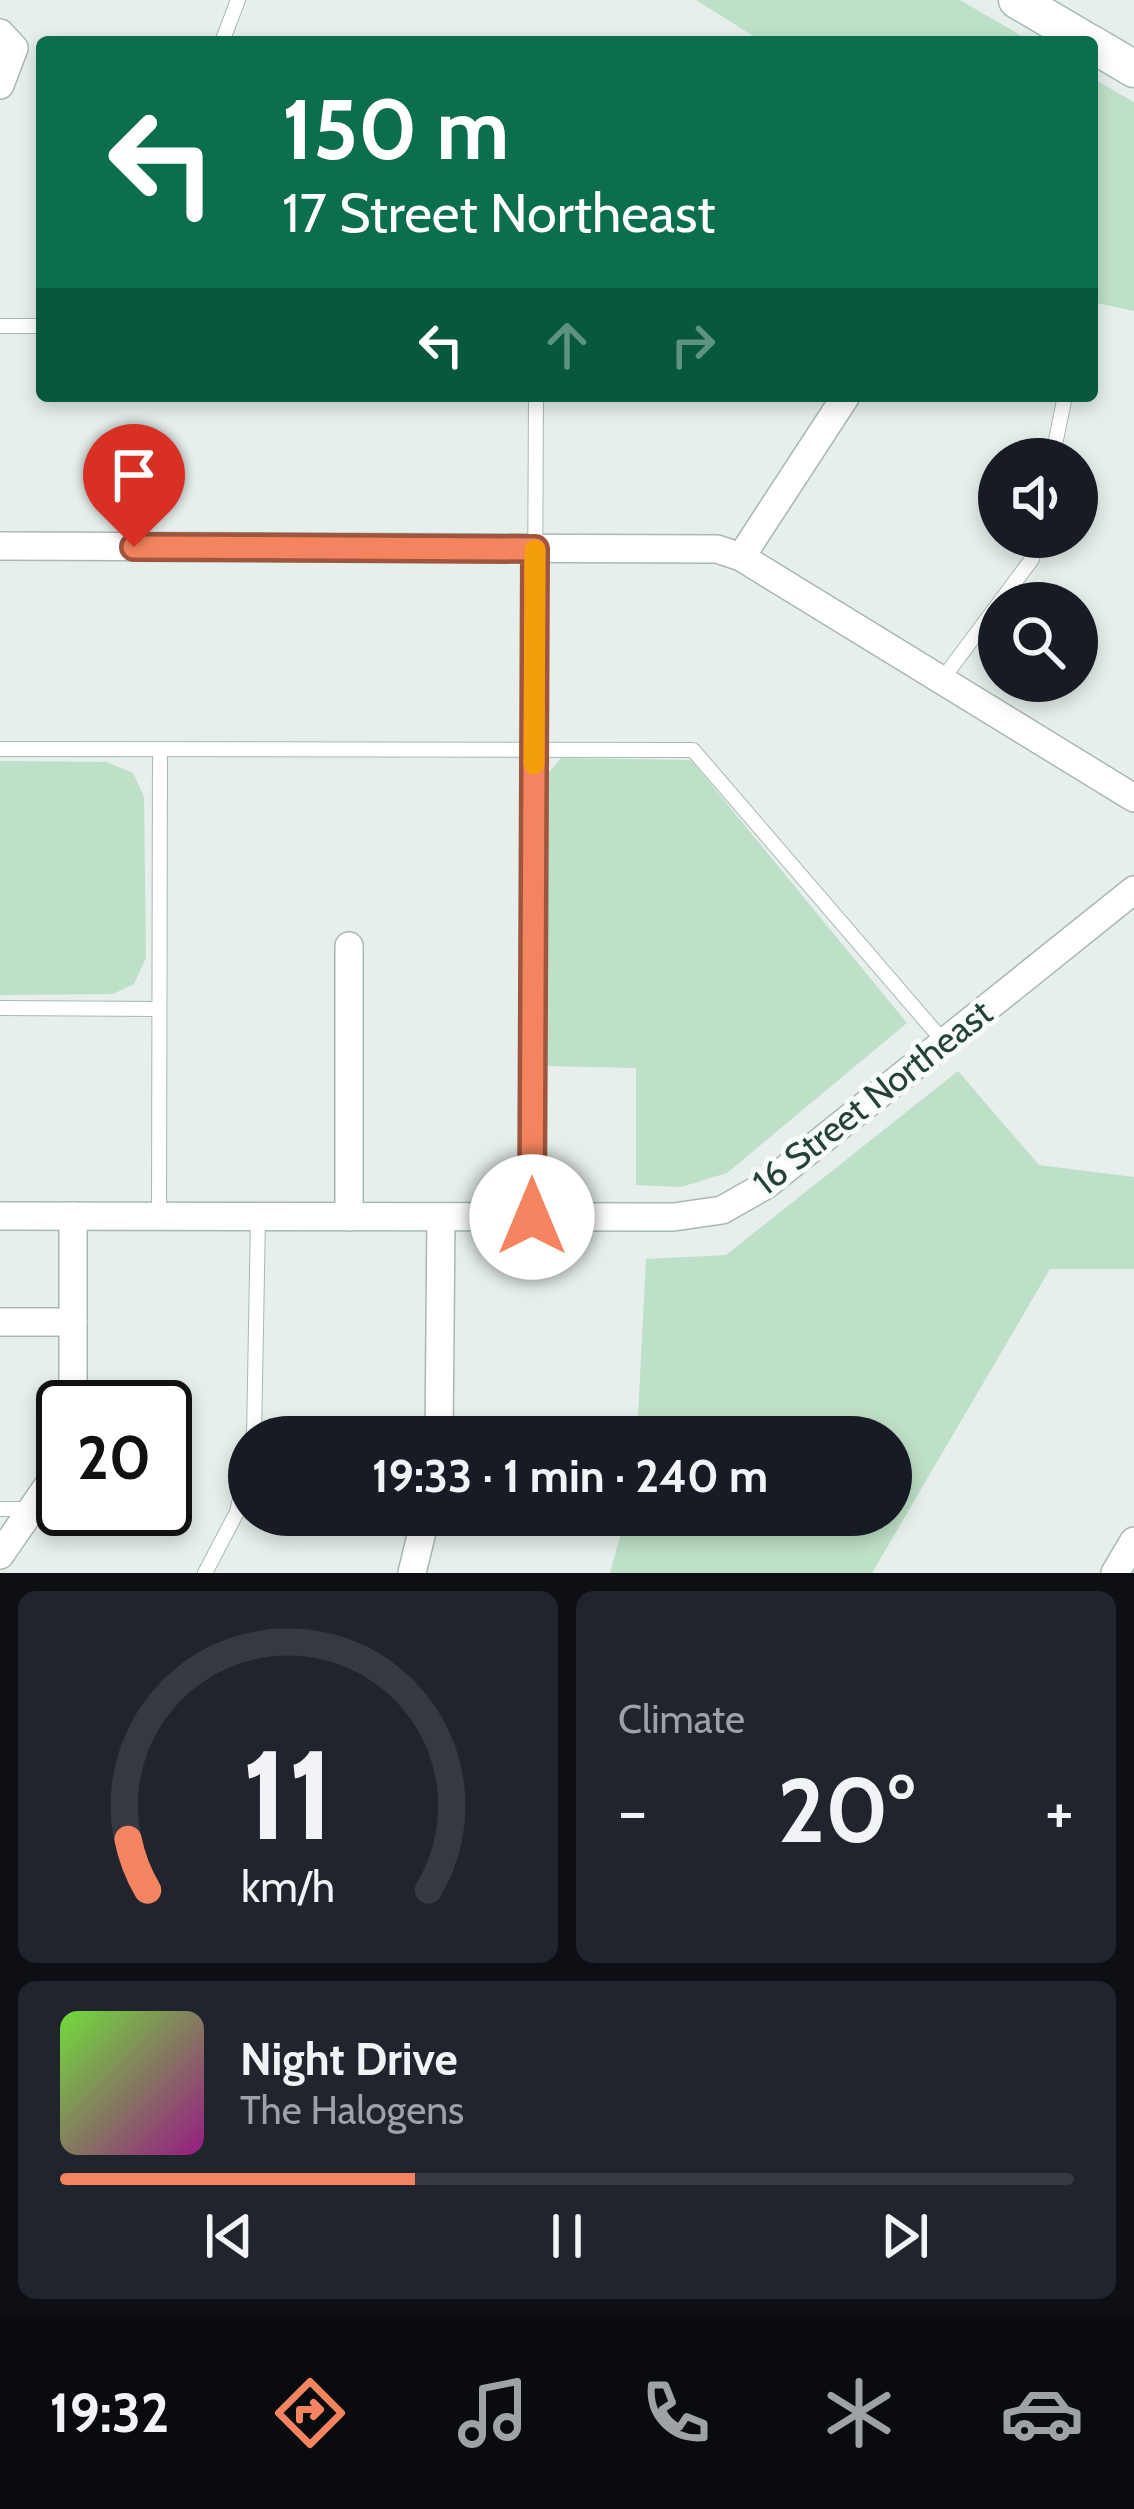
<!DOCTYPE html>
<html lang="en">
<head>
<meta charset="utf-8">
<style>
  :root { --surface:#171b24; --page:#20242c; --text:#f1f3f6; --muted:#9ea1a6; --line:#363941; --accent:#f4845f }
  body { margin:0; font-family:Cabin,sans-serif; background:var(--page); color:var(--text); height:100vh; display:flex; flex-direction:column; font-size:45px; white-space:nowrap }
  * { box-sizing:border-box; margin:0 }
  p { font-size:39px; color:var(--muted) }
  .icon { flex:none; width:66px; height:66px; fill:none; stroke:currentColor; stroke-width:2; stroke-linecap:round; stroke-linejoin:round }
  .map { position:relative; height:1573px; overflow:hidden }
  .side { display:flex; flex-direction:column; gap:18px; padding:18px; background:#0d0f14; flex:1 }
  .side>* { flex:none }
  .banner { position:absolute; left:36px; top:36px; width:1062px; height:366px; border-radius:12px; box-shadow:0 6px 18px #0003; background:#0b6e4f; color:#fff; overflow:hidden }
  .controls { position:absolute; left:978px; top:438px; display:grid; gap:24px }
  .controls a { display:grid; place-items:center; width:120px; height:120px; border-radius:50%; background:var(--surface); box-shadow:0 6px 18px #0003; font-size:60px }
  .speed { position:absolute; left:36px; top:1380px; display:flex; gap:24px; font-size:60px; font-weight:700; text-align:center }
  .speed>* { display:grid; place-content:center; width:156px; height:156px; border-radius:50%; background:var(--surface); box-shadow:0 6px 18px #0003; line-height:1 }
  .speed .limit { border:6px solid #111; border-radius:18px; background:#fff; color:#111 }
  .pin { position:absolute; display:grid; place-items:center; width:102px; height:102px; color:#fff; margin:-123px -51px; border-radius:50% 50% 50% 0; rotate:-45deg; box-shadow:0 0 12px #0007 }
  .pin .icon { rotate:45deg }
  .me { position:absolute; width:132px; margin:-66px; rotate:0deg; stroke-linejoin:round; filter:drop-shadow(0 0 9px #0008) }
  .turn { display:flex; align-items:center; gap:42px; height:252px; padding:0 48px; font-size:54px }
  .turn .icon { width:156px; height:156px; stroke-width:2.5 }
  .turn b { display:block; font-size:84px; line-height:102px }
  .lanes { display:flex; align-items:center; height:114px; padding:0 48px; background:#0003; justify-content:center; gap:60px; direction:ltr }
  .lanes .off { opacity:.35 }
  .big { font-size:90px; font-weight:700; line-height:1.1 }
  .side .widget { flex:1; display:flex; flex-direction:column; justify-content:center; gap:18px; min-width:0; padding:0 42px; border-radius:18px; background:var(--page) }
  .side .dial { align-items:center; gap:0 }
  .dial svg { height:312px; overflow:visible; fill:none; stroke:var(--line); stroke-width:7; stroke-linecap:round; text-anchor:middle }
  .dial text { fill:var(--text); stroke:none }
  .song { display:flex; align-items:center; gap:36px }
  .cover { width:144px; height:144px; border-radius:18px; background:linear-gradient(135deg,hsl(100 70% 55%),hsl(310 70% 35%)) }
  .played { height:12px; border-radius:6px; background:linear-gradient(90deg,var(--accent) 35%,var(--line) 35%) }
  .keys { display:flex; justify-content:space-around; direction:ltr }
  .heat { display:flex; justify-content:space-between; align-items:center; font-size:66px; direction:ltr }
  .side .tiles { flex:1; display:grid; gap:18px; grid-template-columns:1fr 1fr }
  .widget:last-child { grid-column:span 2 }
  .trip { position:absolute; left:228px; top:1416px; width:684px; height:120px; border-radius:60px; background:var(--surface); box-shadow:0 6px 18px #0003; font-weight:700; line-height:120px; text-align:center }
  .menu { display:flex; height:192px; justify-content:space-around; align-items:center; background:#090b0e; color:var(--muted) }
  .menu .icon { width:84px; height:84px }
  .menu .on { color:var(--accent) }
  .menu b { font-size:54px; color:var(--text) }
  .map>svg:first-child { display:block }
</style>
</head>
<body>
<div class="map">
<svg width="1134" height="1573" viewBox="0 0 1134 1573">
  <rect width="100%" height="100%" fill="#e6efeb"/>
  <!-- green -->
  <g fill="#bfe0c8">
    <path d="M696,0H960L1032,42H763Z"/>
    <path d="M1092,78L1134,102V311L1092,302Z"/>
    <path d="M561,758L691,760L907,1023L727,1173L681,1187L636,1185V1068L545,1066L543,779Z"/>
    <path d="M0,761L106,762L133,773L144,797L146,958L134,984L113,994L0,995Z"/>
    <path d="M958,1071L1039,1165L1134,1177V1269H1050L872,1573H610L626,1515H891V1437H637L646,1259L726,1255Z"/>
  </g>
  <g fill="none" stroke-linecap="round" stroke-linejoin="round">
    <!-- lane casing -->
    <g stroke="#a8b8b2" stroke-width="16">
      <g id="lane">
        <path d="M222,42L238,0"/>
        <path d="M0,326H42"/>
        <path d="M1052,459L1065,396"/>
        <path d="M941,681L1032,559L1036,537"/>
        <path d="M0,749L693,750L944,1042"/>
        <path d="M0,1008L158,1009"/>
        <path d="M159,1217L160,750"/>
        <path d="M532,1217L536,396"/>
        <path d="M254,1437L258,1217"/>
        <path d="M0,1509H33"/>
        <path d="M205,1573L237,1512L249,1459"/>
      </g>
    </g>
    <!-- street casing -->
    <g stroke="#a8b8b2" stroke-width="30">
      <g id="street">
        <path d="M0,33L14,48L0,85"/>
        <path d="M0,546L717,549L741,557L1134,798"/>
        <path d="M741,557L846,396"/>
        <path d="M0,1216L674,1217L722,1210L766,1185L1134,890"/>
        <path d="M349,1217V946"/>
        <path d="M0,1322H73"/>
        <path d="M73,1407V1216"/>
        <path d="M439,1437L441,1217"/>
        <path d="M0,1555L63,1464"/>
        <path d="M412,1573L426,1515"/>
        <path d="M1115,1573L1134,1541"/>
      </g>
    </g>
    <!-- secondary casing -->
    <g stroke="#a4bbb3" stroke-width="39">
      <g id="secondary">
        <path d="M1017,0L1088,42"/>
        <path d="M1092,44L1134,69"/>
      </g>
    </g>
    <!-- lane -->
    <use href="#lane" stroke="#fff" stroke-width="14"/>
    <!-- street -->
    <use href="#street" stroke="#fff" stroke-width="27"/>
    <!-- secondary -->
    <use href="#secondary" stroke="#fff" stroke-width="36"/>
  </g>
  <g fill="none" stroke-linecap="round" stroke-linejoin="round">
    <!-- route casing -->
    <g stroke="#9f563e" stroke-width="30">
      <path id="route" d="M134,547L535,549L532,1217"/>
    </g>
    <!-- route -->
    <use href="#route" stroke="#f4845f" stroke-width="21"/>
    <!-- slow -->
    <path stroke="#f59e0b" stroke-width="21" d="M534,764L535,550"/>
  </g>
  <g text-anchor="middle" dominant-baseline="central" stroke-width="10" stroke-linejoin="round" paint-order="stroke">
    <!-- street labels -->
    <g font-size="36" fill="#24423a" stroke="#f7fbf9">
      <text transform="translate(872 1097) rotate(-38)">16 Street Northeast</text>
    </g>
  </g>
</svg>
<div class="controls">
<a><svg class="icon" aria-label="sound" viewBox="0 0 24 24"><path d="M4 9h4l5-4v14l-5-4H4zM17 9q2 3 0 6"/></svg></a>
<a><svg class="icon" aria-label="search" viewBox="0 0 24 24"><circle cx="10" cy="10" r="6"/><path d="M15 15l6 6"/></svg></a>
</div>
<div class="speed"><div class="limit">20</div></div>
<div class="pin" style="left:134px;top:547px;background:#d93025"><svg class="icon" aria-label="arrive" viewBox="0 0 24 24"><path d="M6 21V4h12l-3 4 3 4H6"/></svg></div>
<svg class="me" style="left:532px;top:1217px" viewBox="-20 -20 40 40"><circle r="19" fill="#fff"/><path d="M0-13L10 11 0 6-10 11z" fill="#f4845f"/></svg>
<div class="trip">19:33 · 1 min · 240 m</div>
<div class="banner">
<div class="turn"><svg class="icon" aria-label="left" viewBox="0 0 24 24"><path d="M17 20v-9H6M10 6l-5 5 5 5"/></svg><div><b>150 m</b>17 Street Northeast</div></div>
<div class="lanes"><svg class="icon" aria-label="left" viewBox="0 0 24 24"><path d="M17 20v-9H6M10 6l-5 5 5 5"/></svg><svg class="icon off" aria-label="ahead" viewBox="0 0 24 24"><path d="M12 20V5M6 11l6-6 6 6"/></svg><svg class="icon off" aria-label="right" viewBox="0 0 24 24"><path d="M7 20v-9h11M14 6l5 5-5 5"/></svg></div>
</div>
</div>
<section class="side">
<div class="tiles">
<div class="widget dial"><svg viewBox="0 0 100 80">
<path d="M14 69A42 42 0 1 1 86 69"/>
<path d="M14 69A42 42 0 0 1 9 56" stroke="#f4845f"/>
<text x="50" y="56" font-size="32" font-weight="700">11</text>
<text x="50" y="72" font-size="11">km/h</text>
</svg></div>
<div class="widget"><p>Climate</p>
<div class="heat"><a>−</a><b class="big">20°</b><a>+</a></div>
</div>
<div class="widget">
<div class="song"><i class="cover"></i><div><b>Night Drive</b><p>The Halogens</p></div></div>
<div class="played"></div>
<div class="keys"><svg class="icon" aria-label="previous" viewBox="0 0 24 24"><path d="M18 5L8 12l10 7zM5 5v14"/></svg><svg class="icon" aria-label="pause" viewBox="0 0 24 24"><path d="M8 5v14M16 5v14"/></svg><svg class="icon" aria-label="next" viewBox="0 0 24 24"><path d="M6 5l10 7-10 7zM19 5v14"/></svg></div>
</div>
</div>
</section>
<nav class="menu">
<b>19:32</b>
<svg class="icon on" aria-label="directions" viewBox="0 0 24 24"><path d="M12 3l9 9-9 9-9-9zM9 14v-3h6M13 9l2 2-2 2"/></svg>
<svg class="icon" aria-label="music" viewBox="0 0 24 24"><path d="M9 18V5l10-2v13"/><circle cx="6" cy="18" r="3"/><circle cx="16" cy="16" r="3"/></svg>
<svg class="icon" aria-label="phone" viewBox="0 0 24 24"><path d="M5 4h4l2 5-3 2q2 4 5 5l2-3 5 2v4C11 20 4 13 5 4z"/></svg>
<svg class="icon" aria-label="climate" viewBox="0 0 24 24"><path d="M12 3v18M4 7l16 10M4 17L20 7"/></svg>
<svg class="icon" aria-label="car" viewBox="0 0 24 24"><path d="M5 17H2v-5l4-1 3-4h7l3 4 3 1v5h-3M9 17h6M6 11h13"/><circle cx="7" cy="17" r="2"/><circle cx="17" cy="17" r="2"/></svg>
</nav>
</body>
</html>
